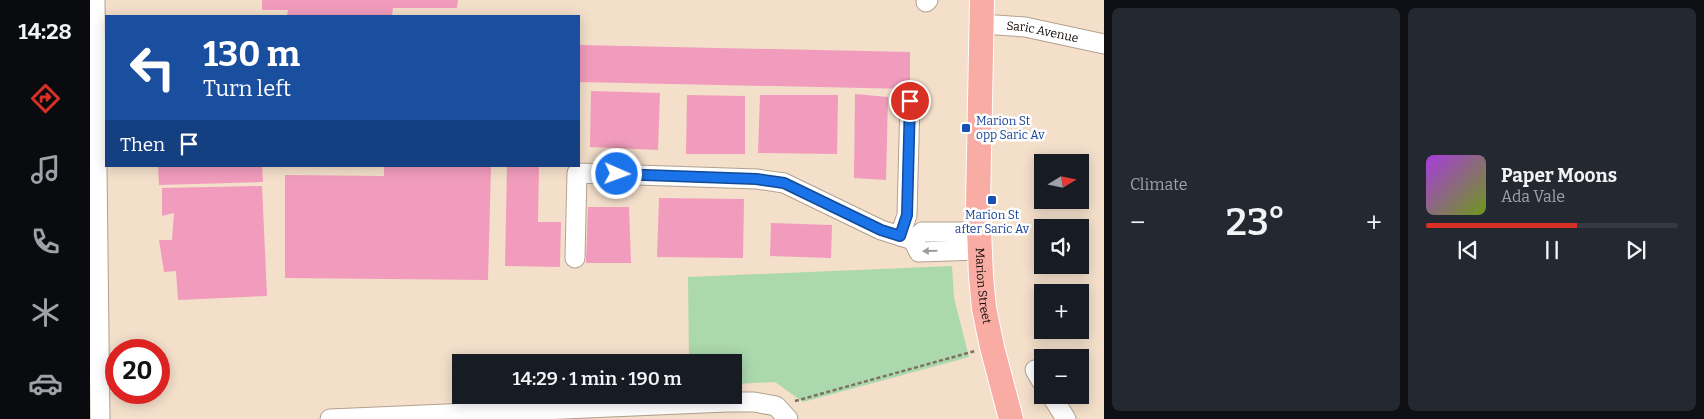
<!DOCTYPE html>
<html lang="en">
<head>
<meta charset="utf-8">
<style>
  :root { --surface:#171b24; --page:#242831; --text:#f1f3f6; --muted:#9ea1a6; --line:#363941; --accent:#d93025 }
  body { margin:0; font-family:Bitter,serif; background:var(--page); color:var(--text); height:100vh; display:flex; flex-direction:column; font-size:19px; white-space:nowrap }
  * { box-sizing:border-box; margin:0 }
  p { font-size:16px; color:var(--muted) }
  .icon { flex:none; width:28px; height:28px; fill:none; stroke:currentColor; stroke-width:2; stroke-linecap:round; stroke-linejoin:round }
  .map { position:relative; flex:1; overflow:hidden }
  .drawer { display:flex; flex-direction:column; gap:8px; padding:8px; background:#0d0f14; width:600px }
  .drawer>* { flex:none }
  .banner { position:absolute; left:15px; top:15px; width:475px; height:152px; border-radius:0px; box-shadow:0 2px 12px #0003; background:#1a4fa0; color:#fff; overflow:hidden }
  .needle { width:32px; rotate:80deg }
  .fabs { position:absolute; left:944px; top:154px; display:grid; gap:10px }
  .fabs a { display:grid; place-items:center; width:55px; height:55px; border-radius:0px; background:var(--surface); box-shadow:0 2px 12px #0003; font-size:25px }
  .speed { position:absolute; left:15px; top:339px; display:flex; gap:10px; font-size:25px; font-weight:700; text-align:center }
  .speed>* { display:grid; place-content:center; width:65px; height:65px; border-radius:50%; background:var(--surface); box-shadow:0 2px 12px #0003; line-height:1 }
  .speed .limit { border:8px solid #d22; background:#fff; color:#111 }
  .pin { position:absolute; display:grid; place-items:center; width:42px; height:42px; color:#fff; margin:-21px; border:2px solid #fff; border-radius:50%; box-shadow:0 1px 5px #0007 }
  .me { position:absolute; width:55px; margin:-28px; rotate:92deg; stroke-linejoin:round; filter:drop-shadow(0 0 4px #0008) }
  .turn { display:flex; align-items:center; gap:18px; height:105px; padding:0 15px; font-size:22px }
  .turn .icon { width:65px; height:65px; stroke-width:2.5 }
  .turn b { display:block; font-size:35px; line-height:42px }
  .then { display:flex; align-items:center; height:48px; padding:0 15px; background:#0003; gap:10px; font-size:19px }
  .big { font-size:38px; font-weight:600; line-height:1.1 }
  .drawer .widget { flex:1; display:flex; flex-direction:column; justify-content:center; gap:8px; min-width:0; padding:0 18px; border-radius:8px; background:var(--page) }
  .song { display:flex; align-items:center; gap:15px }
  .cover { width:60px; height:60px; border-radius:8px; background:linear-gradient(135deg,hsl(280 70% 55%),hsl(80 70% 35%)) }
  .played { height:5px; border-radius:2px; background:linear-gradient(90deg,var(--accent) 60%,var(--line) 60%) }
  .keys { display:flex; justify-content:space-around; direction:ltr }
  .heat { display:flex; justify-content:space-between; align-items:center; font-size:28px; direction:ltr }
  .drawer .tiles { flex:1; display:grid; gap:8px; grid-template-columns:repeat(2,1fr) }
  .trip { position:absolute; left:362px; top:354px; width:290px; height:50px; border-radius:0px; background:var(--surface); box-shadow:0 2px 12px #0003; font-weight:600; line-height:50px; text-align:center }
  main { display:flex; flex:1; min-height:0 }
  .dock { display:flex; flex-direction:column; width:90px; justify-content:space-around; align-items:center; background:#090b0e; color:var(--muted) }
  .dock .icon { width:35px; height:35px }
  .dock .selected { color:var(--accent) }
  .dock b { font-size:22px; color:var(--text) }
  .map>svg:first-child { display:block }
</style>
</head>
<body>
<main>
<nav class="dock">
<b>14:28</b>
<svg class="icon selected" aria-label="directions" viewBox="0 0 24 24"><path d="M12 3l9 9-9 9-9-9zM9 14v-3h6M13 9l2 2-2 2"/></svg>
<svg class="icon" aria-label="music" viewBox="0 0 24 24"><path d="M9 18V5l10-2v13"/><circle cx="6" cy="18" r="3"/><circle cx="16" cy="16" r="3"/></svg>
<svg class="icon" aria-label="phone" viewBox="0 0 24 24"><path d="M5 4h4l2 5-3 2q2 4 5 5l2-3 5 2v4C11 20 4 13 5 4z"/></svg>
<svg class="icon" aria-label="climate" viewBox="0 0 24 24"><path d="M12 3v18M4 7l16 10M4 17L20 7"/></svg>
<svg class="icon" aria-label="car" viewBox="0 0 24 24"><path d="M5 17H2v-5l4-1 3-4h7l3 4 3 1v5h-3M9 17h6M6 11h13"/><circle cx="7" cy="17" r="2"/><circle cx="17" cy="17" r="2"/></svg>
</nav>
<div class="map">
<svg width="1014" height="419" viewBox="0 0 1014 419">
  <rect width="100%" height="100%" fill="#f3dfca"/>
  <!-- green -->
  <path fill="#acd8ad" d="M862,266L864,298L879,357L713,402L685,382L644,384V362H599L598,277Z"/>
  <!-- building -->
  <g fill="#f19cbc">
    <path d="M172,0H368L367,8H303L302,16H197L198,10H172Z"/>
    <path d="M489,45L820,52V89L489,82Z"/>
    <path d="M501,91L570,93L568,150L500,147Z"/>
    <path d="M765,94L798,97L796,180L764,178Z"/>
    <path d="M597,95L655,96V154H596Z"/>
    <path d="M670,95H748L747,154L668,153Z"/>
    <path d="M68,166H172L173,182L69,185Z"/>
    <path d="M294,166H401L398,280L195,278V175L294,176Z"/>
    <path d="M417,166H449L448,222H471L470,267L415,266Z"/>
    <path d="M172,186L177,296L88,300L86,271L74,272L69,240H82L84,213L72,216V188Z"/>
    <path d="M569,198L654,199L653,258L567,257Z"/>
    <path d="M498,207H539L541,263H496Z"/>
    <path d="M681,223L742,225L741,258L680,256Z"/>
  </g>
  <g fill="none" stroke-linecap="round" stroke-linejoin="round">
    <!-- minor casing -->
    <g stroke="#b3a18d" stroke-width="21">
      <g id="minor">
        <path d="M5,0L10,419"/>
        <path d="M836,2L838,0"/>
        <path id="s1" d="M892,24L935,27L1014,44"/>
        <path d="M888,232H832L823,240L829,252L889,250"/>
        <path d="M810,236L817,215L820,101"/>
        <path d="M485,258L487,173L667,179L694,183L791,230L823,240"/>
        <path d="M945,370L952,382"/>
        <path d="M961,395L976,419"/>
        <path d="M240,419L637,402H664L686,406L698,419"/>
      </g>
    </g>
    <!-- major casing -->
    <g stroke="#fff" stroke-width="26">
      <g id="major">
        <path id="s2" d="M892,0L888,205L891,277L894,308L902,347L921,419"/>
      </g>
    </g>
    <!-- path -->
    <path stroke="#7d7163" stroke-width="2.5" stroke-dasharray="4 2.5" stroke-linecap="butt" d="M705,401L885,351"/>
    <!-- minor -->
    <use href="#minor" stroke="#fff" stroke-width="19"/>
    <!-- major -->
    <use href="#major" stroke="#f8aca4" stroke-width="24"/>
  </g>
  <!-- one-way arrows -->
  <defs><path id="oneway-solid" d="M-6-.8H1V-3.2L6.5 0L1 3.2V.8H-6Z" transform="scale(1.25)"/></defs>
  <use fill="#9f9d9b" href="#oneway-solid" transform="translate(840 251) rotate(179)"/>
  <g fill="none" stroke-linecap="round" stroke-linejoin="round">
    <!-- route casing -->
    <g stroke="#114b97" stroke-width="12">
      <path id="route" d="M527,174L666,179L694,183L791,230L810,236L817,215L820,101"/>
    </g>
    <!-- route -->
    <use href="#route" stroke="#1a73e8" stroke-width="9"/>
  </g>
  <!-- markers -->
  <g fill="#1a4fb4" stroke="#fff" stroke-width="2">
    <rect x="871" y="123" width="10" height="10" rx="2.5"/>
    <rect x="897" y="195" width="10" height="10" rx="2.5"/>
  </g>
  <g text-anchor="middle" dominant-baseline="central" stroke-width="5" stroke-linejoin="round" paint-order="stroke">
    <!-- street labels -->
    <g font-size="12" fill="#100a04" stroke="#fff">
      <text stroke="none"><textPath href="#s1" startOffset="61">Saric Avenue</textPath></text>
      <text stroke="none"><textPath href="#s2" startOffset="286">Marion Street</textPath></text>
    </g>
    <!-- transit labels -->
    <g font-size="12" fill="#164399" stroke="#fff" text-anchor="start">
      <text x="886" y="121">Marion St<tspan x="886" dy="14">opp Saric Av</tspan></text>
      <text x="902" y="215" text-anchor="middle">Marion St<tspan x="902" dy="14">after Saric Av</tspan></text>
    </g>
  </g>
</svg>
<div class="fabs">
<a><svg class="needle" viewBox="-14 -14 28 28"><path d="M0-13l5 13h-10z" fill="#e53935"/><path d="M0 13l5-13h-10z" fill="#9ea1a6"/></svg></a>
<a><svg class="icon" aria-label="sound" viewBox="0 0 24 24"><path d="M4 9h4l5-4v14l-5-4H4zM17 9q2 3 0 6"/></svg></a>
<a>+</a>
<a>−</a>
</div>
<div class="speed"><div class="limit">20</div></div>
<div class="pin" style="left:820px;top:101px;background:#d93025"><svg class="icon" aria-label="arrive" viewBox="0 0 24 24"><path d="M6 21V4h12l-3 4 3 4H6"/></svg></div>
<svg class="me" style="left:527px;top:174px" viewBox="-20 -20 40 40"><circle r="17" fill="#1a73e8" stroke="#fff" stroke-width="3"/><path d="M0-11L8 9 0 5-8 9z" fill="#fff"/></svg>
<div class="trip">14:29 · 1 min · 190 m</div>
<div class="banner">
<div class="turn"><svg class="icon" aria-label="left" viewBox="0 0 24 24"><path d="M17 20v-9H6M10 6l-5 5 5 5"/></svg><div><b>130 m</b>Turn left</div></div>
<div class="then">Then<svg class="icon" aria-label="arrive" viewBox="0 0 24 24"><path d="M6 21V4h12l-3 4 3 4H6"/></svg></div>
</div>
</div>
<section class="drawer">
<div class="tiles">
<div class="widget"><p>Climate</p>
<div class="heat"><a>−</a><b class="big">23°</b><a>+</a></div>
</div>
<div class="widget">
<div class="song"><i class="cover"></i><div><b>Paper Moons</b><p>Ada Vale</p></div></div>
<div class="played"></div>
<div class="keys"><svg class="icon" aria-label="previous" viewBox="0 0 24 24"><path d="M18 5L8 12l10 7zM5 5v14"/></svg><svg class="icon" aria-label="pause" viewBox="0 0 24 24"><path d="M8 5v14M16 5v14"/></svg><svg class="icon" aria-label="next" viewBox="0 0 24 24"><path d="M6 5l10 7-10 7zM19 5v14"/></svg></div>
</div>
</div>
</section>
</main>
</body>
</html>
